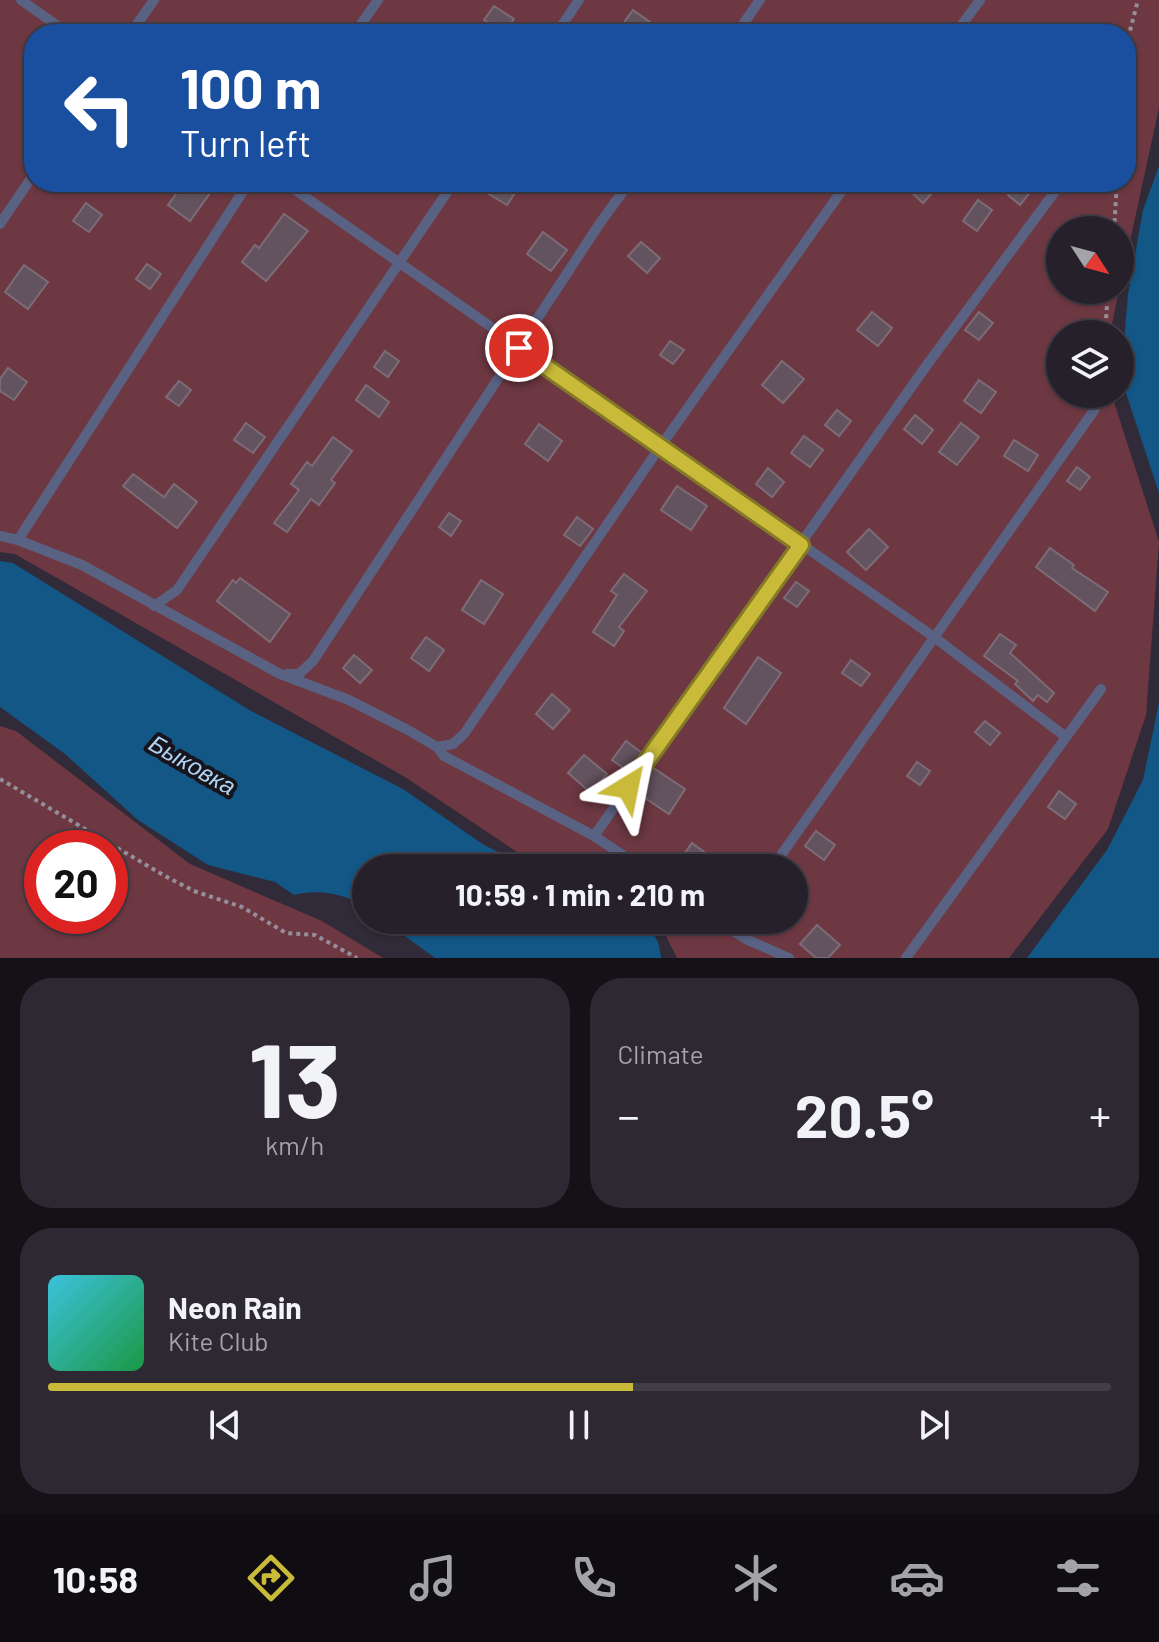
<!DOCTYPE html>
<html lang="en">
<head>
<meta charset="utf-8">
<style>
  :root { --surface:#25202a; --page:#2d2832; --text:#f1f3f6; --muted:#a3a3a8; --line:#423e47; --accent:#c9ba3a }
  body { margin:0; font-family:Barlow,sans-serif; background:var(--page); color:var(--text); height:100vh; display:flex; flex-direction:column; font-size:30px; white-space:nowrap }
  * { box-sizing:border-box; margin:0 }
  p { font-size:26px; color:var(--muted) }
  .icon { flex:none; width:44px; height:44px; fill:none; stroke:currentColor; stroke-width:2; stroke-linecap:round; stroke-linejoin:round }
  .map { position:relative; height:958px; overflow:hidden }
  .drawer { display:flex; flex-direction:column; gap:20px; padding:20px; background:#141217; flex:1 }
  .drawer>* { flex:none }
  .hud { position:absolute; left:24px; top:24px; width:1112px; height:168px; border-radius:32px; box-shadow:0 2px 6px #0004,0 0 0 2px var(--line); background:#1a4fa0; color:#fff; overflow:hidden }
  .needle { width:52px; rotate:126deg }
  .tools { position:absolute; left:1046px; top:216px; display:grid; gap:16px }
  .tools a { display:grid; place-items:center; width:88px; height:88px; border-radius:50%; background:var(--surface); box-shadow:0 2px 6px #0004,0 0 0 2px var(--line); font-size:40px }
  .speed { position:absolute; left:24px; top:830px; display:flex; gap:16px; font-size:40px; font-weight:700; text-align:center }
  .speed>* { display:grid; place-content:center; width:104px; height:104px; border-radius:50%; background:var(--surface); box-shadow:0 2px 6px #0004,0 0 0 2px var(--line); line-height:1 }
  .speed .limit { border:12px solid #d22; background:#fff; color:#111 }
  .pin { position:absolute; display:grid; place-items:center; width:68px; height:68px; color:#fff; margin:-34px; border:4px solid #fff; border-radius:50%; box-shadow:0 2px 8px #0007 }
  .me { position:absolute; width:88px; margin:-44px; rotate:35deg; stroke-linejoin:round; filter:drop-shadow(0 0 6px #0008) }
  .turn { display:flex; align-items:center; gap:28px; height:168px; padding:0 24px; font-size:36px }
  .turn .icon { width:104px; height:104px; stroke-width:2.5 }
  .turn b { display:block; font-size:56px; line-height:68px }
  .big { font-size:60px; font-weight:700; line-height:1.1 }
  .drawer .tile { flex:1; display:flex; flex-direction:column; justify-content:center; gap:12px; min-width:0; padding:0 28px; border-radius:32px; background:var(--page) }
  .drawer .dial { align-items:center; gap:0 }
  .dial b { font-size:104px; line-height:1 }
  .song { display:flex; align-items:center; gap:24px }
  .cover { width:96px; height:96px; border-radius:12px; background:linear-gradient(135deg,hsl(190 70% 55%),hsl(140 70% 35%)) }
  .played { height:8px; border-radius:4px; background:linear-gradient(90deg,var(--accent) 55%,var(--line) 55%) }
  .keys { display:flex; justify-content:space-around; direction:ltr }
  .heat { display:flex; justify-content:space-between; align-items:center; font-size:44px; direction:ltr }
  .drawer .tiles { flex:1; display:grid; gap:20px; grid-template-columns:1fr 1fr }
  .tile:last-child { grid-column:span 2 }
  .trip { position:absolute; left:352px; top:854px; width:456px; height:80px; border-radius:40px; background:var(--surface); box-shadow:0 2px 6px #0004,0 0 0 2px var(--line); font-weight:700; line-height:80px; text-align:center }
  .dock { display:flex; height:128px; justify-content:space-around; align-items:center; background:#0f0d11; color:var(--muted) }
  .dock .icon { width:56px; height:56px }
  .dock .selected { color:var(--accent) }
  .dock b { font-size:36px; color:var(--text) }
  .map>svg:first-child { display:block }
</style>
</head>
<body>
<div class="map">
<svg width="1159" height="958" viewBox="0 0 1159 958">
  <rect width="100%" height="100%" fill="#312a38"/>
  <!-- green -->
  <g fill="#6d3842" fill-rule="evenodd">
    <path d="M0,0H1159V108L1120,287V230H1060V290H1119L1110,334H1060V394H1114L1115,405L1159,542L1146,715L1108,829L1009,958H677L658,920H794V868H541L405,777L15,554L0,552ZM34,34H1126V182H34Z"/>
    <path d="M0,726L16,731L190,864L322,921L383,958H0ZM42,848H110V916H42Z"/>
  </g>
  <!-- water -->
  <g fill="#125785">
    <path d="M1159,166V493L1121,378L1128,294L1143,210Z"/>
    <path d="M0,561L13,563L251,711L403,789L484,845L531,868H366V908C346,893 317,889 294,895L275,882L208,865L138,820L65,754L0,707Z"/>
    <path d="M1159,703V958H1027L1107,850L1143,780Z"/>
    <path d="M383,920H624C647,929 659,930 661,958H435Z"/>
  </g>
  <!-- building -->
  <g fill="#63535e" stroke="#7d6c78" stroke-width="2">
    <path d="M494,6L514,19L504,33L484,20Z"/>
    <path d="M633,10L667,34H628L620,28Z"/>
    <path d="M185,182H218L190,221L168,205Z"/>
    <path d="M469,182H522L507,205Z"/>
    <path d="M918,182H942L923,203L910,191Z"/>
    <path d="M1018,182H1038L1020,205L1008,195Z"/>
    <path d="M978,200L992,210L977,231L963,221Z"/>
    <path d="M86,203L102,215L89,232L73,221Z"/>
    <path d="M284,214L308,231L266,281L242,262L255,245L259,248Z"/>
    <path d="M543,232L567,250L551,271L527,254Z"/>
    <path d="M641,242L660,258L647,273L628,256Z"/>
    <path d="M147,264L161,274L150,289L136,279Z"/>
    <path d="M24,265L48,282L28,309L5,292Z"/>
    <path d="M872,312L892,328L878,346L857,330Z"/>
    <path d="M979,312L993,323L979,340L965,330Z"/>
    <path d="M670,341L684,350L673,364L660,355Z"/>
    <path d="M385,351L399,361L388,377L374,367Z"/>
    <path d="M782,361L804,379L783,403L762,385Z"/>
    <path d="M8,368L27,382L14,400L0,391V379Z"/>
    <path d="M979,380L996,392L981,413L964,401Z"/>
    <path d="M179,381L191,390L179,406L166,397Z"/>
    <path d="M366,385L389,402L379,417L356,400Z"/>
    <path d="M837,410L851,421L839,436L825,425Z"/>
    <path d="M915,415L933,430L922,444L904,429Z"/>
    <path d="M246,423L265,437L253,453L234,440Z"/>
    <path d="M961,423L979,437L957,465L939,452Z"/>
    <path d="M539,424L562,441L548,461L525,444Z"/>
    <path d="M804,436L823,450L810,467L791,453Z"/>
    <path d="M333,437L352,451L331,480L335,483L319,505L311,499L287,532L274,523L299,490L291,484L307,462L312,466Z"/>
    <path d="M1014,440L1038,455L1028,471L1004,456Z"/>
    <path d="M1077,467L1090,477L1080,490L1067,481Z"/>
    <path d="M768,468L784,482L772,497L756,484Z"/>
    <path d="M133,474L164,497L174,484L197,502L177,528L123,486Z"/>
    <path d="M677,486L707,506L691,530L661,510Z"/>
    <path d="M449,513L461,521L451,536L439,527Z"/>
    <path d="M577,517L593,529L580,546L564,535Z"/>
    <path d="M869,529L888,547L866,570L847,552Z"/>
    <path d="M1050,548L1074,565L1072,568L1108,592L1095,611L1036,567Z"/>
    <path d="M624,574L647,591L619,627L624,631L614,646L593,632L617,595L611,591Z"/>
    <path d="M240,578L290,614L270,642L217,601L233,580L236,583Z"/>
    <path d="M481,580L503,594L484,624L462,610Z"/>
    <path d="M796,582L809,591L797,607L784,598Z"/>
    <path d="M1000,634L1016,645L1010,653L1054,693L1047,702L1038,695L1033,701L1015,684L1018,681L984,656Z"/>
    <path d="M426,637L444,650L429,671L411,658Z"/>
    <path d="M354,655L372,670L360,683L343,668Z"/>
    <path d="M758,657L781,673L746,724L724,708Z"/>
    <path d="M851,660L870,674L861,686L842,673Z"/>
    <path d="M552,694L570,710L553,729L536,714Z"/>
    <path d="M985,721L1000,733L990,745L975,732Z"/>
    <path d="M626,741L642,753L629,772L612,760Z"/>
    <path d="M584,755L607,774L591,793L568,773Z"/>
    <path d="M917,762L930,771L920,785L907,776Z"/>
    <path d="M652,767L685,789L669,814L639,794L646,784L642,781Z"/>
    <path d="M1059,791L1076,804L1065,819L1048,807Z"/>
    <path d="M816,831L835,845L824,860L805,846Z"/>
    <path d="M692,843L726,868H697L682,857Z"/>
    <path d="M817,925L840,945L828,958H816L800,944Z"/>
  </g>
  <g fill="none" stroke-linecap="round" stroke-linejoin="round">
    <!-- path -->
    <g stroke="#958f9b" stroke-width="4" stroke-dasharray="4 4" stroke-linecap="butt">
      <path d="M1126,46L1138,0"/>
      <path d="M1114,230L1117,182"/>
      <path d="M1105,334L1108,290"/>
      <path d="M0,779L165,876L194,891L242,907L286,933L315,935L357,958"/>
    </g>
    <!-- lane -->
    <g stroke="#5a6284" stroke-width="10">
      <path d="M21,0L69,34"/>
      <path d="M130,34L154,0"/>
      <path d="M354,34L378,0"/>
      <path d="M556,34L579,0"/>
      <path d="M736,34L760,0"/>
      <path d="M955,34L980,0"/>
      <path d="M284,182L934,637L1066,737"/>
      <path d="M0,224L34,174"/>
      <path d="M0,536L18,540L82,565L280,674L349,700L408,730L437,747L444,756L594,836L642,868"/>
      <path d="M18,540L249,182"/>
      <path d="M154,606L177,590L454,182"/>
      <path d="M287,674H299L313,661L600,223L630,182"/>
      <path d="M437,747L453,744L464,734L660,447L848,182"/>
      <path d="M594,836L929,362L1062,182"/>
      <path d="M772,868L1095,409"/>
      <path d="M714,920L748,940L789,958"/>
      <path d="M906,958L1101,689"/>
    </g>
  </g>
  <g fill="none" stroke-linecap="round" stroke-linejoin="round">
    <!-- route casing -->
    <g stroke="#837926" stroke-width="20">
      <path id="route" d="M519,348L801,545L628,787"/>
    </g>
    <!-- route -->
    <use href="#route" stroke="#c9ba3a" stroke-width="14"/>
  </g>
  <g text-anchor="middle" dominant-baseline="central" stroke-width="8" stroke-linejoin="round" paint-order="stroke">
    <!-- water labels -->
    <g font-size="24" font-style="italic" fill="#add3f4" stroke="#17141b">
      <text transform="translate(193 764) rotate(30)">Быковка</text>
    </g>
  </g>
</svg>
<div class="tools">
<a><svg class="needle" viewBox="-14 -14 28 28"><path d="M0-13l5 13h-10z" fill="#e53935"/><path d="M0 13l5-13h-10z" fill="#a3a3a8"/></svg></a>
<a><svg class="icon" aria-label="layers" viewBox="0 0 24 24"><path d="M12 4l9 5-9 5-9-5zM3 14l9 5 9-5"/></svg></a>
</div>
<div class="speed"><div class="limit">20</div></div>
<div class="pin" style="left:519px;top:348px;background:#d93025"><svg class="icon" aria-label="arrive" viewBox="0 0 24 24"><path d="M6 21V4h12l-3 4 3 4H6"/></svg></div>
<svg class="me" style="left:628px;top:787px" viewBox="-20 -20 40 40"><path d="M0-17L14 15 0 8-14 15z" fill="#c9ba3a" stroke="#fff" stroke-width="4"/></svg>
<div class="trip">10:59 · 1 min · 210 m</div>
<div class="hud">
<div class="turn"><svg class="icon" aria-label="left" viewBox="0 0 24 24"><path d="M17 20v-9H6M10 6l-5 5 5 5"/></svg><div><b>100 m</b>Turn left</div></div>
</div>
</div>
<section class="drawer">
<div class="tiles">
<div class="tile dial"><b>13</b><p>km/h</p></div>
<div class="tile"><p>Climate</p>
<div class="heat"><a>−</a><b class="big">20.5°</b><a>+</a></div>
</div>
<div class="tile">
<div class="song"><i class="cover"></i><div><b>Neon Rain</b><p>Kite Club</p></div></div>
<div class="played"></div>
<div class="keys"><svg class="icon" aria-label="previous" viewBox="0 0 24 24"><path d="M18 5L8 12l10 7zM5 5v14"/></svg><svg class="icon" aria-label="pause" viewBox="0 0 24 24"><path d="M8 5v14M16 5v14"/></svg><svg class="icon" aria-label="next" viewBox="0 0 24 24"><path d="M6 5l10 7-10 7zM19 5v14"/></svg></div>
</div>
</div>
</section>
<nav class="dock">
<b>10:58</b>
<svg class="icon selected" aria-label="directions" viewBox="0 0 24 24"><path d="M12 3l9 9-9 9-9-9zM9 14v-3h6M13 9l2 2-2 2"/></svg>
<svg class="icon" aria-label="music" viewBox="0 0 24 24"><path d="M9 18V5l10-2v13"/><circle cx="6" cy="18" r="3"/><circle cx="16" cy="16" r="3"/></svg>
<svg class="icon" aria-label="phone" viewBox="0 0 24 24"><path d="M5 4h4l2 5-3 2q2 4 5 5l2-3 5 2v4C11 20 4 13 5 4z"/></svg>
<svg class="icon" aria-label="climate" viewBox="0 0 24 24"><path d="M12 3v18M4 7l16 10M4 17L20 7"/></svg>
<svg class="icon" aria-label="car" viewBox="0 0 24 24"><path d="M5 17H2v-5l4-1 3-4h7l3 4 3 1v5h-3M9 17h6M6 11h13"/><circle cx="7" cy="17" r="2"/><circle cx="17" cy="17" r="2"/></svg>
<svg class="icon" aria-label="filters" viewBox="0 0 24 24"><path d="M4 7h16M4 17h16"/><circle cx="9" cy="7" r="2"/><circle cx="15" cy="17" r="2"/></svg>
</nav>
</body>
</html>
